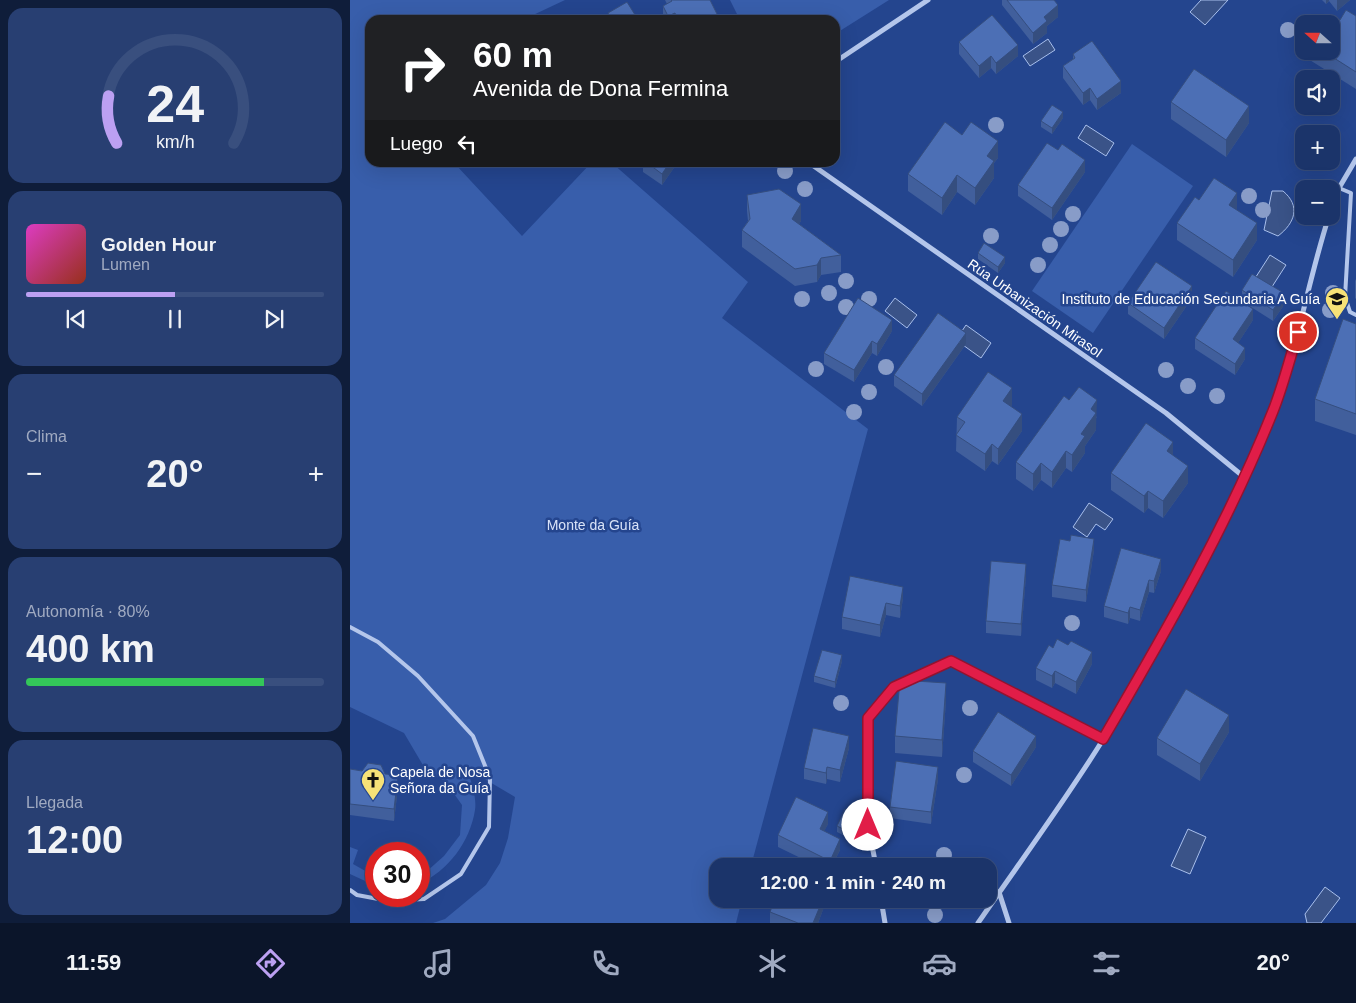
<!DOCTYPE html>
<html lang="es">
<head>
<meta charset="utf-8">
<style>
  :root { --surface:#1b346a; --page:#283f72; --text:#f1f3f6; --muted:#a0aac1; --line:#394f7e; --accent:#bca0f2 }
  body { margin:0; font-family:Arial,sans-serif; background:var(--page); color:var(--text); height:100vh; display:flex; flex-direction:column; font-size:19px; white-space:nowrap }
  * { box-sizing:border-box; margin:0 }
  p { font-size:16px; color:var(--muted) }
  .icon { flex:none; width:28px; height:28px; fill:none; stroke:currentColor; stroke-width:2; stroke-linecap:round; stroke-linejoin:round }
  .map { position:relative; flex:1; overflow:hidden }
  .panel { display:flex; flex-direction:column; gap:8px; padding:8px; background:#0f1d3a; width:350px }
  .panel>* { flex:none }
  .top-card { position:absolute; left:15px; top:15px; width:475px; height:152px; border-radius:15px; box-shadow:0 5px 20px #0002,0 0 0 1px var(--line); background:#202124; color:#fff; overflow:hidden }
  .needle { width:32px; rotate:291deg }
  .fabs { position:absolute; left:945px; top:15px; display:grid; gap:10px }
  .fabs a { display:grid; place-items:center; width:45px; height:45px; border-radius:10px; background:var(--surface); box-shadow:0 5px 20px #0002,0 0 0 1px var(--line); font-size:25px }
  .speed { position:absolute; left:15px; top:842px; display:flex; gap:10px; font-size:25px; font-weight:700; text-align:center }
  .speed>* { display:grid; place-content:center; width:65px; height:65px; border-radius:50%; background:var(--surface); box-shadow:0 5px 20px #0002,0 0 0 1px var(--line); line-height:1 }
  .speed .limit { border:8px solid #d22; background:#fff; color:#111 }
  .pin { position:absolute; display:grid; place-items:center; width:42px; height:42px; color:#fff; margin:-21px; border:2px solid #fff; border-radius:50%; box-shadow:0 1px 5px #0007 }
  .me { position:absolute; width:55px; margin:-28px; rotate:0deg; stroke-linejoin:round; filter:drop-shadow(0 0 4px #0008) }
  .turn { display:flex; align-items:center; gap:18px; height:105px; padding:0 25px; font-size:22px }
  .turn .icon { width:65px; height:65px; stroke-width:2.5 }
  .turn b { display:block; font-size:35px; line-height:42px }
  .then { display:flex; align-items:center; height:48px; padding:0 25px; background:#0003; gap:10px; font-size:19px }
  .big { font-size:38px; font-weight:700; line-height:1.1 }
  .panel .widget { flex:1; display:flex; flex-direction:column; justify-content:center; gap:8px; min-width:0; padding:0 18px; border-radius:15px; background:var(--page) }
  .panel .dial { align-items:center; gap:0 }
  .dial svg { height:130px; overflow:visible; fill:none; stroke:var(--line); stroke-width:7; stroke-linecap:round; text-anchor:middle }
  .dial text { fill:var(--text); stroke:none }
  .song { display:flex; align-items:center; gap:15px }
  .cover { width:60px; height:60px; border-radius:8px; background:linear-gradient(135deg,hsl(310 70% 55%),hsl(10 70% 35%)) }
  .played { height:5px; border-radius:2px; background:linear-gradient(90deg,var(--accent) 50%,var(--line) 50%) }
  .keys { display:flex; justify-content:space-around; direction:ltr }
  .heat { display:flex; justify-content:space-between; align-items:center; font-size:28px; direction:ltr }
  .charge { height:8px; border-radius:4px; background:linear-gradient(90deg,#34c759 80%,var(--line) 0) }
  .trip { position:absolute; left:359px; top:858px; width:288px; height:50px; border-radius:15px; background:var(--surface); box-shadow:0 5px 20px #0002,0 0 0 1px var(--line); font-weight:700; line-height:50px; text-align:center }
  .tab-bar { display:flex; height:80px; justify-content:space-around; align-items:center; background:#0b152a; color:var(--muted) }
  .tab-bar .icon { width:35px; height:35px }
  .tab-bar .on { color:var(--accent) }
  .tab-bar b { font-size:22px; color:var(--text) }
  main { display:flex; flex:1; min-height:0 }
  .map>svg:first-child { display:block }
</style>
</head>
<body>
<main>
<section class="panel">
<div class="widget dial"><svg viewBox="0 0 100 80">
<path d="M14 69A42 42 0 1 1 86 69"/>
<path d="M14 69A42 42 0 0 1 9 40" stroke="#bca0f2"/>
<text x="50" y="56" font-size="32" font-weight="700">24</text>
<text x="50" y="72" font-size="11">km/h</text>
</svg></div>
<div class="widget">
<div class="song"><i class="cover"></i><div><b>Golden Hour</b><p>Lumen</p></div></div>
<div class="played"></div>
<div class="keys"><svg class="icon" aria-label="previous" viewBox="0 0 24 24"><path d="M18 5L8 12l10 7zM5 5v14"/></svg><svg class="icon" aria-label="pause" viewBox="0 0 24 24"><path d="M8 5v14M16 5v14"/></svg><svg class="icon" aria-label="next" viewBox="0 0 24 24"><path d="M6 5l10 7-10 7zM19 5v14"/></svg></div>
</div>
<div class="widget"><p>Clima</p>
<div class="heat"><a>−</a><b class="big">20°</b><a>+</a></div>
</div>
<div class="widget"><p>Autonomía · 80%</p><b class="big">400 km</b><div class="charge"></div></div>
<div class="widget"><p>Llegada</p><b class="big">12:00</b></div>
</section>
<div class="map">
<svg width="1006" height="923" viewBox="0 0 1006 923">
  <rect width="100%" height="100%" fill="#24458e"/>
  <!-- green -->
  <g fill="#385eab">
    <path d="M0,0H215L181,16L183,20H20V162L108,163L106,165L172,236L241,163H262L398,282L372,318L518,429L401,866H368V899H392L386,923H83L95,919L136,885L150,863L158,838L165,797L116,768C121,779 127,798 125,810C120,842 98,871 69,884V874L76,872L94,856L110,835L112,805L95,781L77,772L54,733L0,707Z"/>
    <path d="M380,0H539L485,34V20H390Z"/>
    <path d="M782,144L843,186L743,333L682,291Z"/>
    <path d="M0,847L8,850L3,864L26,877V886L0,874Z"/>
  </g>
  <!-- water -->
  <g fill="#3a5388" stroke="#a8bfec">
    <path d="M851,0H878L855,25L840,12Z"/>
    <path d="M698,39L705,50L680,66L673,56Z"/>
    <path d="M736,125L764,143L756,156L728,138Z"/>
    <path d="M922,191H933C951,206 945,223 928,236L914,230Z"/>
    <path d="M920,255L936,265L918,293L902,283Z"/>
    <path d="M545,298L567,315L557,328L535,311Z"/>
    <path d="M616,325L641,343L631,358L606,340Z"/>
    <path d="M739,503L763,519L755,530L746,524L737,537L723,527Z"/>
    <path d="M838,829L856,837L840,874L821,866Z"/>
    <path d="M975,887L990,898L971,923H957L955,914Z"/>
  </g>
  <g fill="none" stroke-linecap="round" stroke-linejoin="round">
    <!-- service -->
    <g stroke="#b4c6eb" stroke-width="4">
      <path d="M989,188L1001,193L995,297L1000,312L1006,315"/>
      <path d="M0,627L28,642L68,676L123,736L140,778L139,827L111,874L74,899L39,901L7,895L0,890"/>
    </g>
    <!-- minor -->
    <g stroke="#b4c6eb" stroke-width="5">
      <path d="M485,62L578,0"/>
      <path d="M458,162L816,413L894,477"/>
      <path d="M981,210L989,188L1006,159"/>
      <path d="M526,866L518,825V718L544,687L601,661L753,739"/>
      <path d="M649,892L659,923"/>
      <path d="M531,899L535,923"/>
      <path d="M628,923C670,862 715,801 754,738C818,634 876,525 922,412C948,349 958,280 979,216"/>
    </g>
  </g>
  <!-- trees -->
  <g fill="#889cc8">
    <circle cx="938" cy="30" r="8"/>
    <circle cx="646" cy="125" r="8"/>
    <circle cx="435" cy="171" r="8"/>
    <circle cx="455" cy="189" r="8"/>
    <circle cx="899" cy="196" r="8"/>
    <circle cx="913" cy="210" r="8"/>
    <circle cx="723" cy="214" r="8"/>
    <circle cx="711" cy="229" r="8"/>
    <circle cx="641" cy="236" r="8"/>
    <circle cx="700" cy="245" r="8"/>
    <circle cx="688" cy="265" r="8"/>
    <circle cx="496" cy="281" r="8"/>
    <circle cx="479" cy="293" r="8"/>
    <circle cx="983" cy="293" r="8"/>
    <circle cx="452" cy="299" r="8"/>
    <circle cx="519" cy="299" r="8"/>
    <circle cx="496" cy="307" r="8"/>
    <circle cx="980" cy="310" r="8"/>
    <circle cx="536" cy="367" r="8"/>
    <circle cx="466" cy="369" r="8"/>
    <circle cx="816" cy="370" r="8"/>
    <circle cx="838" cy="386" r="8"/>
    <circle cx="519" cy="392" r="8"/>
    <circle cx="867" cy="396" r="8"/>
    <circle cx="504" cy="412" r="8"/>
    <circle cx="722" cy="623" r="8"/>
    <circle cx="491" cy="703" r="8"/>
    <circle cx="620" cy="708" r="8"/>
    <circle cx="614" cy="775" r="8"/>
    <circle cx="594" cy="855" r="8"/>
    <circle cx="585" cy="915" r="8"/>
  </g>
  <!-- wall -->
  <g fill="#415f9c" fill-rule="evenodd">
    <path d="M315,0H360L370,20H315L313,18V6L317,4Z"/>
    <path d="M652,0H704L708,17L697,26V33L683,44L652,5Z"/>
    <path d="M972,0H1000L987,11L979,1L976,4Z"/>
    <path d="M996,10L1006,16V89L947,52V35L959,15L968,21L971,16L979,21L982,16L990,20ZM954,24H981V51H954Z"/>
    <path d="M258,13L287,20H258Z"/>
    <path d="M609,42L668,56L646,74L641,68L629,78L609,54Z"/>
    <path d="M723,54L771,93L747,110L740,100L733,105L713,78V66L723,59Z"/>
    <path d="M821,102L899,123L876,157L821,119Z"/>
    <path d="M713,118L702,134L691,127V121Z"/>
    <path d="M612,135L648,158L644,163V178L625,205L607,192L592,215L558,191V174Z"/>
    <path d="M708,150L735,172L702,220L668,196V185Z"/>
    <path d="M293,162H328L312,185L293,172Z"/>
    <path d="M397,195L451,221L449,224L491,255V272L471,275L467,282L445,286L392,247V230L398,221L397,211Z"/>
    <path d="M849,200L887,210L907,240L883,277L827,240V223Z"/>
    <path d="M628,253L655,263L648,273L628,259Z"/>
    <path d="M1006,279V299L1005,298V281Z"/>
    <path d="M892,290L934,305L923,321L901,307L903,320L888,343L895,359L885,375L845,349V338L892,301Z"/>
    <path d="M842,298L814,339L778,314V303Z"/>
    <path d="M1006,324V435L965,421V399Z"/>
    <path d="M542,331L527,356L522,353L504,382L474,364V353Z"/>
    <path d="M616,344L572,406L544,386V375Z"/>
    <path d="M719,400L747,417L746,418V430L735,446V453L722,472L716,468L702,488L691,480L683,491L666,479V462Z"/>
    <path d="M662,405L661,406L672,431L648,465L642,461L635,471L606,451L607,417Z"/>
    <path d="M823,456L838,483L813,518L798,508L794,513L761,490V473Z"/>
    <path d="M720,541L744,550L736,602L702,597V585Z"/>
    <path d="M811,571L804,593L799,592L790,621L780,618L778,624L754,617V606Z"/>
    <path d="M676,576L671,636L636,633V621Z"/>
    <path d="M553,598L550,618L536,615L530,637L492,629V617Z"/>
    <path d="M703,648L742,664L726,694L705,683L702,688L686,680V668Z"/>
    <path d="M492,661L485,688L464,682V676Z"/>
    <path d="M596,700L592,757L545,753V736Z"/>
    <path d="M879,732L850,781L807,755V738Z"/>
    <path d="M686,747L661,786L623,762V751Z"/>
    <path d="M499,748L490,782L477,779L476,784L454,779V768Z"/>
    <path d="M0,769L35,774L48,787L44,821L0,815Z"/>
    <path d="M588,779L581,824L540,818V807Z"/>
    <path d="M512,818L513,845L487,832V826Z"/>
    <path d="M478,824L474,831L490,850L482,866H467L428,847V835Z"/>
    <path d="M474,899V907L468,923H420V912Z"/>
  </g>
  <!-- shaded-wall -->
  <g fill="#354e7f">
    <path d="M976,0H979V1L976,4Z"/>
    <path d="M987,0H1000L987,11Z"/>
    <path d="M708,5V17L697,26V33L683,44V33L694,17Z"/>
    <path d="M325,13V20H318V16Z"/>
    <path d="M668,45V56L646,74V63Z"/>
    <path d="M641,56V68L629,78V66Z"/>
    <path d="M771,81V93L747,110V99Z"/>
    <path d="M740,88V100L733,105V93Z"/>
    <path d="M899,106V123L876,157V140Z"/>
    <path d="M713,112V118L702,134V128Z"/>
    <path d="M648,141V158L644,163V178L625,205V188L637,156Z"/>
    <path d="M735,160V172L702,220V208Z"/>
    <path d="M320,162H328L312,185V174Z"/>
    <path d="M607,175V192L592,215V198Z"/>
    <path d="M887,193V210L879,205Z"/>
    <path d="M451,204V221L442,236V219Z"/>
    <path d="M907,223V240L883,277V260Z"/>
    <path d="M655,257V263L648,273V267Z"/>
    <path d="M471,258V275L467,282V265Z"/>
    <path d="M842,286V298L814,339V328Z"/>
    <path d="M934,293V305L923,321V310Z"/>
    <path d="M903,309V320L883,351V339Z"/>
    <path d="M542,320V331L527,356V344Z"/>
    <path d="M616,333V344L572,406V394Z"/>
    <path d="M522,341V353L504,382V370Z"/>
    <path d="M895,348V359L885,375V364Z"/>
    <path d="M662,388V405L653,418V401Z"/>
    <path d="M747,400L746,430L735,446V453L722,472V455L731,434L741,409Z"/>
    <path d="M672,414V431L648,465V449Z"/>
    <path d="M823,442V459L817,451Z"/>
    <path d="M642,444V461L635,471V454Z"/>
    <path d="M716,451V468L702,488V472Z"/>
    <path d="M691,463V480L683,491V474Z"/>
    <path d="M838,466V483L813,518V501Z"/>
    <path d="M798,491V508L794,513V496Z"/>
    <path d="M744,539V550L736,602V590Z"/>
    <path d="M811,559V571L804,593V581Z"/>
    <path d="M676,564V576L671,636V624Z"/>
    <path d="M799,580V592L790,621V610Z"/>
    <path d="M553,587V598L550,618V606Z"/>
    <path d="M536,603V615L530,637V625Z"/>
    <path d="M780,607V618L778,624V613Z"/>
    <path d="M742,652V664L726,694V682Z"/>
    <path d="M492,655V661L485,688V682Z"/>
    <path d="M705,671V683L702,688V676Z"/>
    <path d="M596,683V700L592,757V740Z"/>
    <path d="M879,715V732L850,781V764Z"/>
    <path d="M499,736V748L490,782V770Z"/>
    <path d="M686,736V747L661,786V775Z"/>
    <path d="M477,767V779L476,784V773Z"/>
    <path d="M588,767V779L581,824V812Z"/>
    <path d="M48,775V787L44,821V809Z"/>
    <path d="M478,812V824L470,840V829Z"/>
    <path d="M490,839V850L482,866H480V861Z"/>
    <path d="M473,899H474V907L468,923H463Z"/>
  </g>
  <!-- building -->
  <g fill="#4c6fb5" stroke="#354e7f">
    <path d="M321,0H360L370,20H328L325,13L318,16L313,6L322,1Z"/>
    <path d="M657,0H704L708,5L694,17L697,21L683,33Z"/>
    <path d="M277,2L287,18L283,20H262L258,13Z"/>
    <path d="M996,10L1006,16V72L973,51H981V24H954V39L947,35L959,15L968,21L971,16L979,21L982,16L990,20Z"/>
    <path d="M642,15L668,45L646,63L641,56L629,66L609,42Z"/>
    <path d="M742,41L771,81L747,99L740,88L733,93L713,66L725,58L723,54Z"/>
    <path d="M844,69L899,106L876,140L821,102Z"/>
    <path d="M702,105L713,112L702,128L691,121Z"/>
    <path d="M595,122L612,135L621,122L648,141L637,156L644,161L625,188L607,175L592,198L558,174Z"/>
    <path d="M697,143L708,150L712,144L735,160L702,208L668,185Z"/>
    <path d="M296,162H320L312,174Z"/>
    <path d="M864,178L887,193L879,205L907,223L883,260L827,223L845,197L849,200Z"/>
    <path d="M429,189L451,204L442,219L491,255L471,258L467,265L445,269L392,230L400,219L397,195Z"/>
    <path d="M634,243L655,257L648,267L628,253Z"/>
    <path d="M806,262L842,286L814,328L778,303Z"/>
    <path d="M902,274L934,293L923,310L892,290Z"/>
    <path d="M876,291L903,309L883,339L895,348L885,364L845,338Z"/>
    <path d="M508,298L542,320L527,344L522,341L504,370L474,353Z"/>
    <path d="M588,313L616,333L572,394L544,375Z"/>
    <path d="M993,319L1006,324V414L965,399Z"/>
    <path d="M638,372L662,388L653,401L672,414L648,449L642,444L635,454L606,435L615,422L607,417Z"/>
    <path d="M729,387L747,400L741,409L746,413L731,434L735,436L722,455L716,451L702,472L691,463L683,474L666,462L714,396L719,400Z"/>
    <path d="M796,423L823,442L817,451L838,466L813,501L798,491L794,496L761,473Z"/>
    <path d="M721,535L744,539L736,590L702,585L710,539L720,541Z"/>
    <path d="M771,548L811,559L804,581L799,580L790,610L780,607L778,613L754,606Z"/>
    <path d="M641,561L676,564L671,624L636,621Z"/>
    <path d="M500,576L553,587L550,606L536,603L530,625L492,617Z"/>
    <path d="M707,639L718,645L721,641L742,652L726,682L705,671L702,676L686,668L699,645L703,648Z"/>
    <path d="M472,650L492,655L485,682L464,676Z"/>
    <path d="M550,680L596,683L592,740L545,736Z"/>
    <path d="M836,689L879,715L850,764L807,738Z"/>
    <path d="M648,712L686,736L661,775L623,751Z"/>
    <path d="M463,728L499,736L490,770L477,767L476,773L454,768Z"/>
    <path d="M546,761L588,767L581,812L540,807Z"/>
    <path d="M18,763L31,765L35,774L48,775L44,809L0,804V769L12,771Z"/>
    <path d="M446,797L478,812L470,829L490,839L480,861L428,835Z"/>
    <path d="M495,809L512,818L513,839L487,826Z"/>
    <path d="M566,860V866H550V861Z"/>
    <path d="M425,899H473L463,923H448L420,912Z"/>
  </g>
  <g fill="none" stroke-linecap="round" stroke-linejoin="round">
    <!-- route casing -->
    <g stroke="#92132f" stroke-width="12">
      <path id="route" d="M518,825V718L544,687L601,661L753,739C815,633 877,526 923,411C933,386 940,358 948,332"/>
    </g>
    <!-- route -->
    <use href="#route" stroke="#e11d48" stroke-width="9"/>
  </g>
  <!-- icons -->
  <defs>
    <g id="school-pin" transform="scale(1.25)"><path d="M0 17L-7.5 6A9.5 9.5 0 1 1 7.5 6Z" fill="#f6e177" stroke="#24458e"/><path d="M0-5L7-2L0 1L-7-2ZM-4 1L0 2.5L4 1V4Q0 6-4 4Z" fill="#111"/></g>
    <g id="church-pin" transform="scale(1.25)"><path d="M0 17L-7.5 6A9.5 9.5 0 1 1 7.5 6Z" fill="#f6e177" stroke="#24458e"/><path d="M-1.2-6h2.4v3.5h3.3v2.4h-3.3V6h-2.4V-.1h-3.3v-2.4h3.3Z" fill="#111"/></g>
  </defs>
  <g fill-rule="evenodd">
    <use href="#school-pin" x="987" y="299"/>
    <use href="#church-pin" x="23" y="780"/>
  </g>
  <g text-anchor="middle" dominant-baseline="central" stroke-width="5" stroke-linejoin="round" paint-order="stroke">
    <!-- poi labels -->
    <g font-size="14" fill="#fff" stroke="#24458e" text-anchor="end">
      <text x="970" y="299">Instituto de Educación Secundaria A Guía</text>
      <text x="40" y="772" text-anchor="start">Capela de Nosa<tspan x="40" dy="16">Señora da Guía</tspan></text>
    </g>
    <!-- street labels -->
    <g font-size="14" fill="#fff" stroke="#24458e">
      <text transform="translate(685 308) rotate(35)">Rúa Urbanización Mirasol</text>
    </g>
    <!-- park labels -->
    <g font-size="14" fill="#d9e3f8" stroke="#24458e">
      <text x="243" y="525">Monte da Guía</text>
    </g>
  </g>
</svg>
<div class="fabs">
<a><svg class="needle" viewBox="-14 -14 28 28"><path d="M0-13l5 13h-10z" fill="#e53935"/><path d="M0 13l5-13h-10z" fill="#a0aac1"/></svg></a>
<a><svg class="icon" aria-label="sound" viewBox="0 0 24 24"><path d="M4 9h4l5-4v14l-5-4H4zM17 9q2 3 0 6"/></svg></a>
<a>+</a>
<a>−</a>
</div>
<div class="speed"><div class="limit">30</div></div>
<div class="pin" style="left:948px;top:332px;background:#d93025"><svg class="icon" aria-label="arrive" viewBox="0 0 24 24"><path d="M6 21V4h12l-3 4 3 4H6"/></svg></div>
<svg class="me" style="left:518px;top:825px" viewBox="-20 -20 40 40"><circle r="19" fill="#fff"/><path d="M0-13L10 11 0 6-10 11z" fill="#e11d48"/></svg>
<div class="trip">12:00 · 1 min · 240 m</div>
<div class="top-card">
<div class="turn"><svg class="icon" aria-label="right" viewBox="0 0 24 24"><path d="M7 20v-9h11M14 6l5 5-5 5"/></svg><div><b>60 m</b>Avenida de Dona Fermina</div></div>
<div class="then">Luego<svg class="icon" aria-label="left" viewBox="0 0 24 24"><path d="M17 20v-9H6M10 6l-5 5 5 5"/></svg></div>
</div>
</div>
</main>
<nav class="tab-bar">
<b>11:59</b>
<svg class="icon on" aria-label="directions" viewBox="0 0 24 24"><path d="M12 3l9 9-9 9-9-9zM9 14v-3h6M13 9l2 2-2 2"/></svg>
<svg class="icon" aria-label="music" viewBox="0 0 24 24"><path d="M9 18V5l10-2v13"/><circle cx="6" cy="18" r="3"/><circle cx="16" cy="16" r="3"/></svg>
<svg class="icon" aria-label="phone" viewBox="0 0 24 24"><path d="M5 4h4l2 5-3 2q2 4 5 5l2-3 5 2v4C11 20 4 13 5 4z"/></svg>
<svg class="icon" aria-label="climate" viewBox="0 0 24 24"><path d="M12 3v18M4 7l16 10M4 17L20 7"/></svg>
<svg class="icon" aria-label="car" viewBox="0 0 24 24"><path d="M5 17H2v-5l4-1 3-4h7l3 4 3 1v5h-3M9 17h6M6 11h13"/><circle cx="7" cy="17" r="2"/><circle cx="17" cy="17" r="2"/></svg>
<svg class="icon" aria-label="filters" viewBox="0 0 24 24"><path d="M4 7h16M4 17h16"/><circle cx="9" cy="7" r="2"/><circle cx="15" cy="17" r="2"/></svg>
<b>20°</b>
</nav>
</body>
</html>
